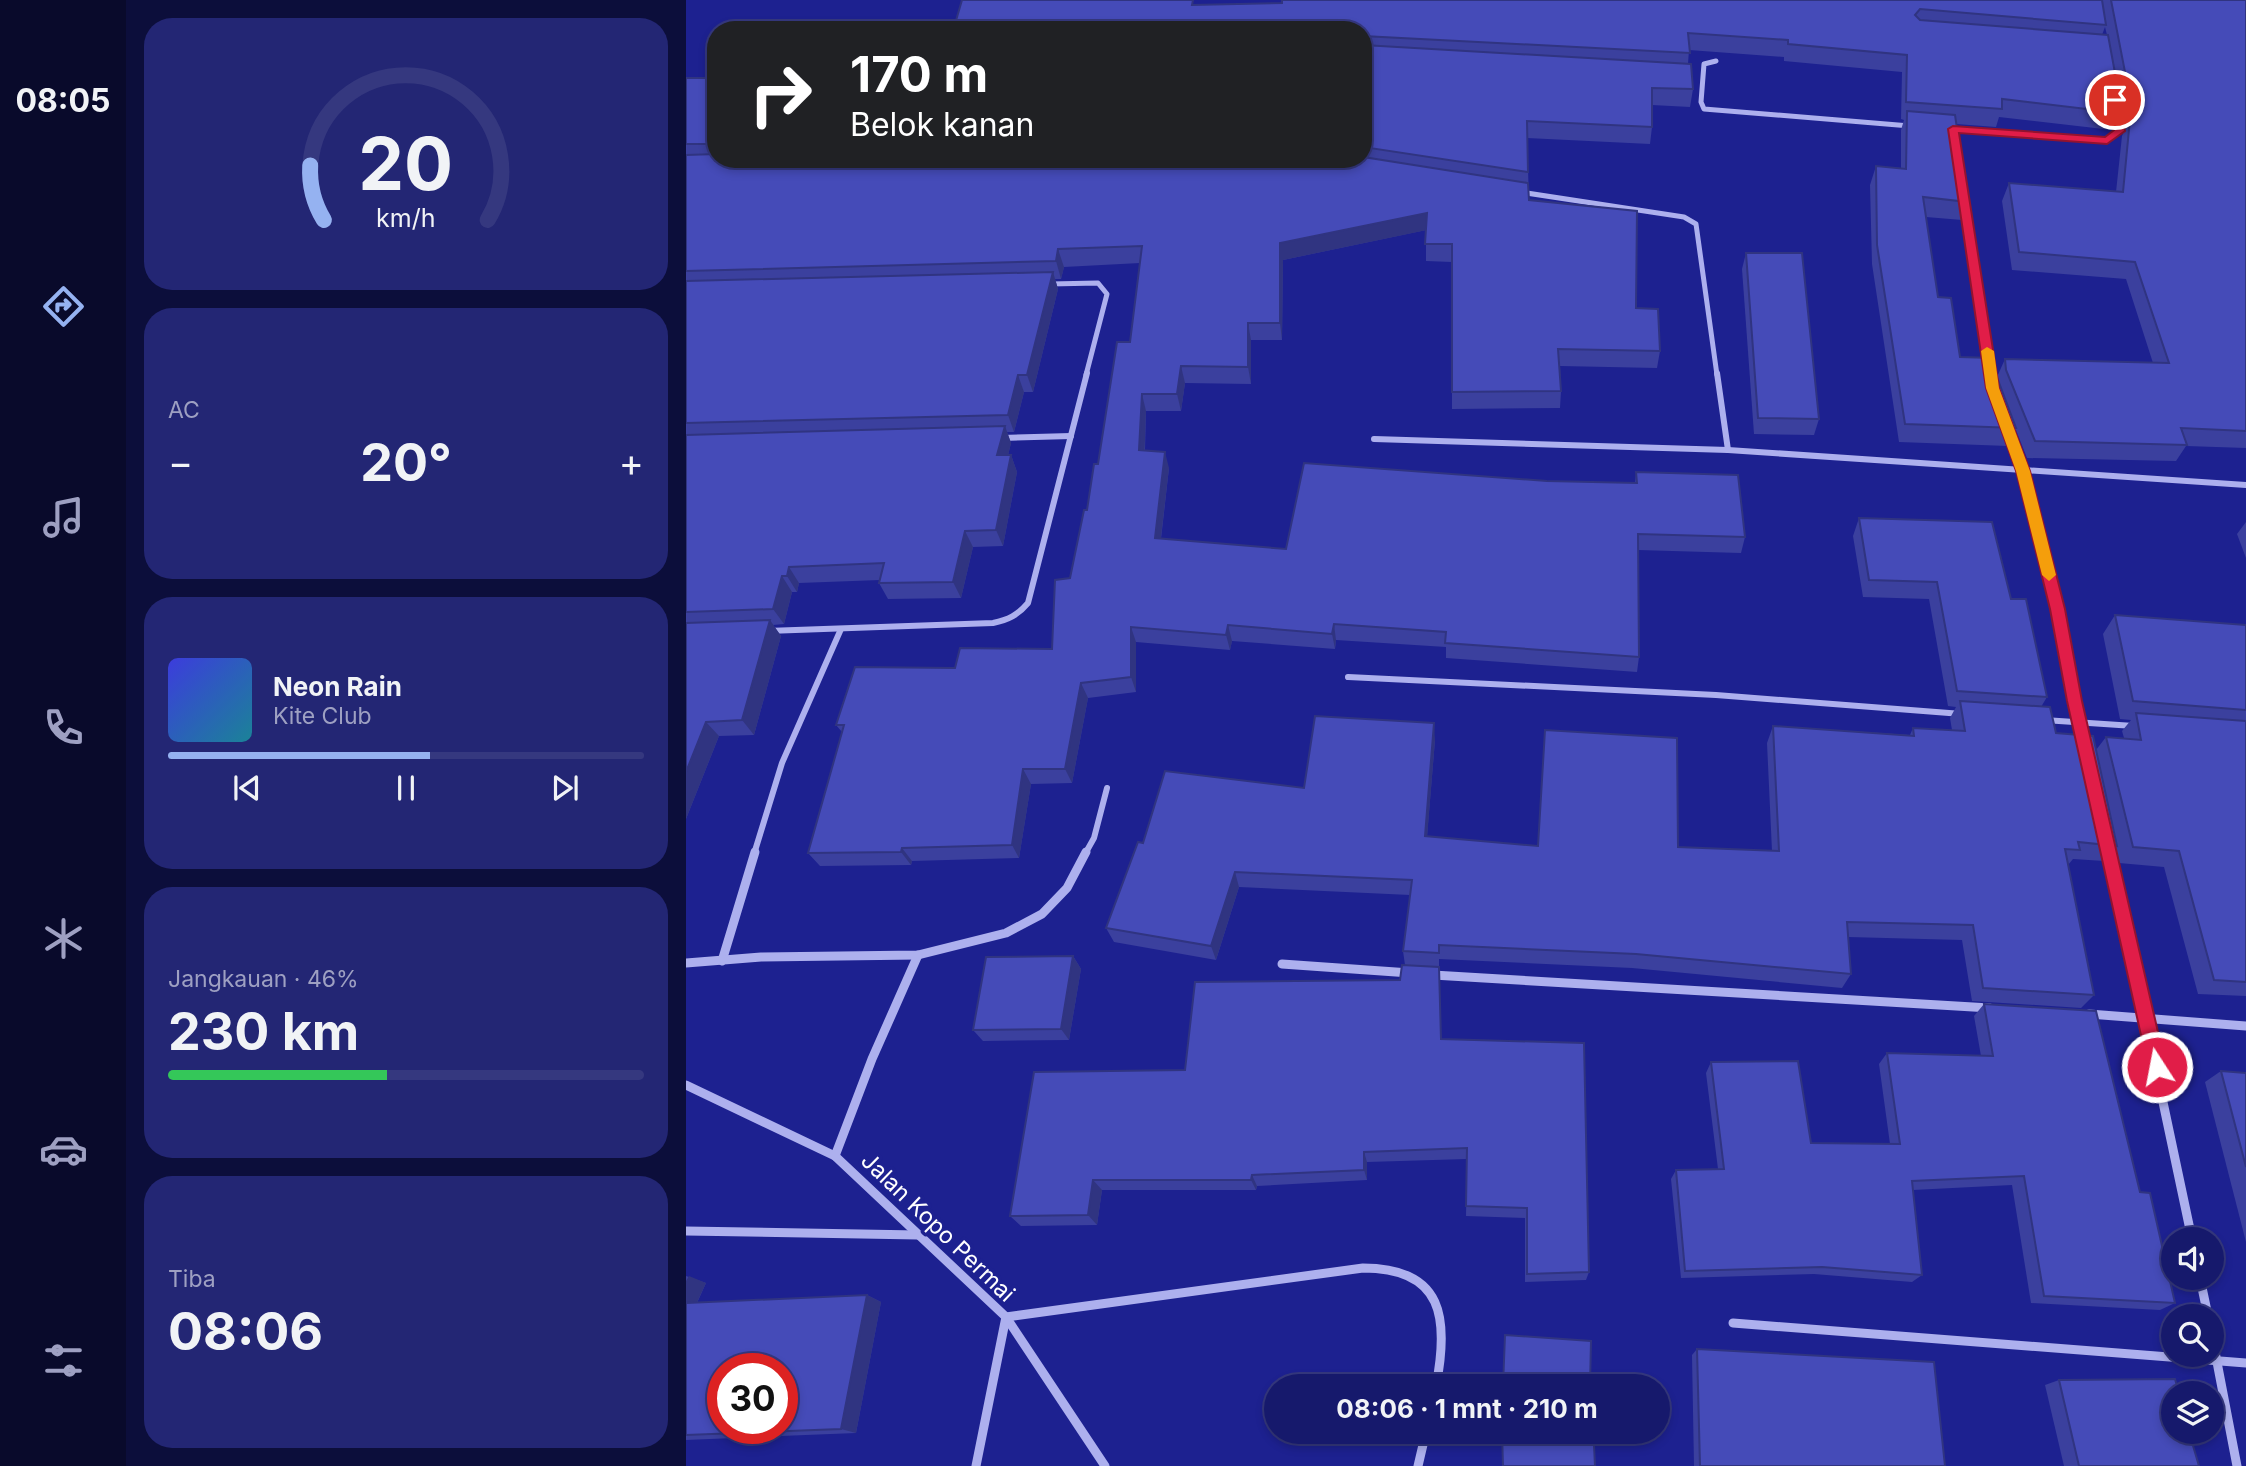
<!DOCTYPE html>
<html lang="id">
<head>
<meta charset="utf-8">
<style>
  :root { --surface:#16196c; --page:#232674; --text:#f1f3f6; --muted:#9ea0c2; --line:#35387f; --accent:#95b2f1 }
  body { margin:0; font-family:Inter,sans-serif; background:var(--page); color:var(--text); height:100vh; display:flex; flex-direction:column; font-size:26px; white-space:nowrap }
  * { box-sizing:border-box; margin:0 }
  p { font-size:23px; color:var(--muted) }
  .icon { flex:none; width:38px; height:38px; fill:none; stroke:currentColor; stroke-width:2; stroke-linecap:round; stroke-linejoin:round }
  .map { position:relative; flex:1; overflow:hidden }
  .panel { display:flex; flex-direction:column; gap:18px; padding:18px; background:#0c0e3b; width:560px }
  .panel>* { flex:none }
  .guide { position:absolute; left:21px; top:21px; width:665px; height:147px; border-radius:28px; box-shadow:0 4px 10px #0003,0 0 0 2px var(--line); background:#202124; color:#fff; overflow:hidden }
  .tools { position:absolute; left:1475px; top:1227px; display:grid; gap:14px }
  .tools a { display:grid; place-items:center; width:63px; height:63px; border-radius:50%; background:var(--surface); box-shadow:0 4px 10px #0003,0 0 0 2px var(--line); font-size:35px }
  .speed { position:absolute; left:21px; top:1353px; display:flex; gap:14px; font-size:35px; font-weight:700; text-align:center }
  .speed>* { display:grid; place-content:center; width:91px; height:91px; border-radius:50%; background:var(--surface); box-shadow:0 4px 10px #0003,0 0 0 2px var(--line); line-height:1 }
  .speed .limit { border:10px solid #d22; background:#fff; color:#111 }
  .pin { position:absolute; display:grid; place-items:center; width:60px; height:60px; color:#fff; margin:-30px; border:4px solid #fff; border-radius:50%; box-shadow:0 2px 7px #0007 }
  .me { position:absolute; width:77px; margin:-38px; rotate:349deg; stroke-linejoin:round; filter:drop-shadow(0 0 5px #0008) }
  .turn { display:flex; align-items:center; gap:24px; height:147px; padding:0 28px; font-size:32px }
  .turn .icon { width:91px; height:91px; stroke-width:2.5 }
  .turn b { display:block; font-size:49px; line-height:60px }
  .big { font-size:52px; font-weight:700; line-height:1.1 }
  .panel .tile { flex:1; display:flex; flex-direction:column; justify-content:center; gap:10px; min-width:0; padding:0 24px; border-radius:28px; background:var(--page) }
  .panel .dial { align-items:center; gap:0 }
  .dial svg { height:182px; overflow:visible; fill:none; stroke:var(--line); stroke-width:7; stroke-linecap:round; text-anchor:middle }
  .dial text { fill:var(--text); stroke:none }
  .song { display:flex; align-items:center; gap:21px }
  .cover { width:84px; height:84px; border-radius:10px; background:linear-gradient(135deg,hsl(240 70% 55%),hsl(190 70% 35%)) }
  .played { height:7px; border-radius:4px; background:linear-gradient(90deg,var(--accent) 55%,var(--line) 55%) }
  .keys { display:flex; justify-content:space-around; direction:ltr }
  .heat { display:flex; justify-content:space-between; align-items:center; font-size:38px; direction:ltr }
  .charge { height:10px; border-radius:5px; background:linear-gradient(90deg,#34c759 46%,var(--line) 0) }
  .trip { position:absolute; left:578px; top:1374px; width:406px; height:70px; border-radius:35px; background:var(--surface); box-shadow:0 4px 10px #0003,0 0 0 2px var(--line); font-weight:700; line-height:70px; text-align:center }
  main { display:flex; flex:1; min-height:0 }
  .dock { display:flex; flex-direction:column; width:126px; justify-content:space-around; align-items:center; background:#090a2b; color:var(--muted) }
  .dock .icon { width:49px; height:49px }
  .dock .active { color:var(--accent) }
  .dock b { font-size:32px; color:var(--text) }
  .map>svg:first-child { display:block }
</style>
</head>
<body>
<main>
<nav class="dock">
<b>08:05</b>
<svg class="icon active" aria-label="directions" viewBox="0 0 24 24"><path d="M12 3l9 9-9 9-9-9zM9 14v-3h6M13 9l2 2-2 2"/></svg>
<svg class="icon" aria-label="music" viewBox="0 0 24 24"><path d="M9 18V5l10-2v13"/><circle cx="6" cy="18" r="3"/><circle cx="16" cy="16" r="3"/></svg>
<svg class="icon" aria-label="phone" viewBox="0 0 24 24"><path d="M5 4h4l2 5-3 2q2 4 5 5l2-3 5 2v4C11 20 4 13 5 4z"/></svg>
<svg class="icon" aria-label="climate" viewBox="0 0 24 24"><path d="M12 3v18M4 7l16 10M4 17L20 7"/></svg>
<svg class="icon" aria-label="car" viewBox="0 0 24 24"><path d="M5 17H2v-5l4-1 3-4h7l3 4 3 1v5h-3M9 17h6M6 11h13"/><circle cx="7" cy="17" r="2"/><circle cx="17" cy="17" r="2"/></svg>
<svg class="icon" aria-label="filters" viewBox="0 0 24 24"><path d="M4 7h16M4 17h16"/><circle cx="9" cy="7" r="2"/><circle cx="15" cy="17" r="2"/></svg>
</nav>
<section class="panel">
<div class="tile dial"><svg viewBox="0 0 100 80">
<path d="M14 69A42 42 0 1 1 86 69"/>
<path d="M14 69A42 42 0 0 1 8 45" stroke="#95b2f1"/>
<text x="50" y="56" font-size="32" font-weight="700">20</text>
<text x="50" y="72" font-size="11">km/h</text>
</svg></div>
<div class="tile"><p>AC</p>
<div class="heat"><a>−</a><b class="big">20°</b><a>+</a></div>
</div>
<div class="tile">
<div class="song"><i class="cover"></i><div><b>Neon Rain</b><p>Kite Club</p></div></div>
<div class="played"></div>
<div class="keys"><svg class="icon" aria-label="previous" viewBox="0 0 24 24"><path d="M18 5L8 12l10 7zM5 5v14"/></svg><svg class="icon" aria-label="pause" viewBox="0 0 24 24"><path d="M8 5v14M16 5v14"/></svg><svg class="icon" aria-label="next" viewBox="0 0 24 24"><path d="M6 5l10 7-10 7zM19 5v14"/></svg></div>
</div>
<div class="tile"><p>Jangkauan · 46%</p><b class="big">230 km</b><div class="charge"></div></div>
<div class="tile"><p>Tiba</p><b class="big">08:06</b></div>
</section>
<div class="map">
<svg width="1560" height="1466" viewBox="0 0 1560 1466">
  <rect width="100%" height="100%" fill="#1d2190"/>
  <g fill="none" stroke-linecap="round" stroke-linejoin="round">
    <!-- street-far2 -->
    <g stroke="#adb0ee" stroke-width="5">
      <path d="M1030,61L1018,64L1015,102L1018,109L1224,126"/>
      <path d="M1264,129L1421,141L1434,131L1431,111"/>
      <path d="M834,192L998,217L1010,224L1031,375"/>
      <path d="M1278,202L1304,367"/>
      <path d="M364,284L412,283L421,294L400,375"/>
    </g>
    <!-- street-far1 -->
    <g stroke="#adb0ee" stroke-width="6">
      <path d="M1031,373L1042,450"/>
      <path d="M1323,432L1357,547L1399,743"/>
      <path d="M316,438L385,436"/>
      <path d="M688,439L1042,450L1560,485"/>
      <path d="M81,631L307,623C322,620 332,615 342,603L401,373"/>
      <path d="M662,677L1030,695L1276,714"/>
      <path d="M1358,720L1448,726"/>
      <path d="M1423,847L1425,854"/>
      <path d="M68,854L96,763L155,629"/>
      <path d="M399,854L408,838L421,788"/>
    </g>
    <!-- street -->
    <g stroke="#adb0ee" stroke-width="9">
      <path d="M1424,852L1506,1239"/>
      <path d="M36,961L69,852"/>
      <path d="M0,963L75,957L232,955L320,933L356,914L381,888L400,852"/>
      <path d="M596,964L724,973"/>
      <path d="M747,975L1304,1008"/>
      <path d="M1403,1014L1560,1026"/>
      <path d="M0,1085L149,1156L320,1317L419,1466"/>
      <path d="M149,1156L186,1059L232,955"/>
      <path d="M0,1231L232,1235"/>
      <path d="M1514,1278L1522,1316"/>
      <path d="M1047,1323L1560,1363"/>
      <path d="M1526,1336L1551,1466"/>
      <path d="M290,1466L320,1317L677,1268C758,1268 763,1319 750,1386"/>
      <path d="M732,1466L740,1432"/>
    </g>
  </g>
  <!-- wall -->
  <g fill="#3b409e" fill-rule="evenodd">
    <path d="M596,0H1560V448L1500,446L1490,461L1341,458L1330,430L1322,446L1213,442L1186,264L1184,185L1190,166L1215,168V130L1218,120L1215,119L1216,72L1098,61V57L1003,50L1002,64L1007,89L1004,107L966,105V127L964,144L841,138L843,200L950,308L974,351L971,368L874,366L875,391L874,408L766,409V262L740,261V230L597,260L596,340H565V384L499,383L495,411H460L459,450L483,468L475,539L600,549L861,481L949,483L950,472L1059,537L1055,553L952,550L953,657L951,672L760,658V647L650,640L649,649L546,641L544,650L450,642V692L402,698L386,783L345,784L333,858L226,861L225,865L134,866L122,853L156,732L150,725L269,668L366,649L412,464L444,342L454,263L378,267L375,279H369L372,289L347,392H338L328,432H321L325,443L322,455H325L331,472L317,546L287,547L275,598L202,599L193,583L194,580L113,583L111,592H106L98,624L87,625L95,636L68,735L33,736L0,819V78H30V159H677V30L269,24L509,5L596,3ZM1419,27L1421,35H1416ZM1436,112L1439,129L1436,136L1430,192L1323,183L1316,201L1326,270L1440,279L1467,363L1319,359L1311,377L1309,372L1274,357L1252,297L1240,217L1276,220L1282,202L1270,124L1310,127L1313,117L1426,130L1428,129Z"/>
    <path d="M1060,253L1133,419L1128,435L1068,434L1056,269Z"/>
    <path d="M1173,518L1325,599L1361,697L1355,707L1370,733L1410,750L1420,737L1438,738L1436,731L1445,720L1434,719L1417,634L1429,615L1560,625V996L1512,994L1478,867L1433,863L1429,848L1418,861L1387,859L1382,865L1408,995L1395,1008L1286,1001L1276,940L1162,937L1165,974L1156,988L946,968L753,959V967L719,965L717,951L724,895L553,887L530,960L428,942L420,928L457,843L618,788L749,740L741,836L852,846L859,730L992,847L1086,851L1081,743L1087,726L1224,735L1227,728L1266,730L1264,718L1270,707L1262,706L1243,599L1177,597L1167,536Z"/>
    <path d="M1560,522V558L1551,534Z"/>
    <path d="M387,956L395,969L383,1040L297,1041L287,1030Z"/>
    <path d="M1298,1004L1454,1192L1489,1303L1474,1310L1345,1303L1326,1185L1227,1190L1236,1275L1226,1282L1128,1274L995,1278L985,1179L990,1170L1032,1169L1020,1073L1025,1062L1125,1143L1204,1144L1193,1064L1201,1053L1295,1056L1288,1016Z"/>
    <path d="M755,1039L903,1272L900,1280L839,1282V1218L780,1216L781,1159L681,1162V1180L571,1186L570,1190H416L411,1225L335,1226L324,1216L499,1070Z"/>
    <path d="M1535,1071L1560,1073V1242L1519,1082Z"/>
    <path d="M0,1276L20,1283L11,1303L181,1295L195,1302L170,1433L0,1440Z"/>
    <path d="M1011,1349L1259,1466H1008L1006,1355Z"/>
    <path d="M1373,1380L1513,1466H1378L1359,1385Z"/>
  </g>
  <!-- shaded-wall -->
  <g fill="#303481">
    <path d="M1436,111L1428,129L1426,130L1434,113Z"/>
    <path d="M741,213V230L597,260L596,340L594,323V243Z"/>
    <path d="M372,249L378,267L375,279L370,261Z"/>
    <path d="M367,272L372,289L347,392L341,375Z"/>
    <path d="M562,323L565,340V384L562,367Z"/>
    <path d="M495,366L499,383L495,411L491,394Z"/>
    <path d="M332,375L338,392L328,432L322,415Z"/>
    <path d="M456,394L460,411L458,466L453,450Z"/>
    <path d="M319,426L325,443L318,472L311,455Z"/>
    <path d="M479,452L483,468L473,554L469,538Z"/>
    <path d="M325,455L331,472L317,546L310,530Z"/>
    <path d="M279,531L287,547L275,598L267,582Z"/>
    <path d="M103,567L113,583L111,592L101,576Z"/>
    <path d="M96,576L106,592L98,624L87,609Z"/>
    <path d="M84,620L95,636L68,735L56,720Z"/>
    <path d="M648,624L650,640L649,649L646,634Z"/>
    <path d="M542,625L546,641L544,650L540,635Z"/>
    <path d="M445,627L450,642V692L445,677Z"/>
    <path d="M395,683L402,698L386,783L379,769Z"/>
    <path d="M20,722L33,736L0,819V772Z"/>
    <path d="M748,723L749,740L740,851L739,836Z"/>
    <path d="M337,769L345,784L333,858L326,845Z"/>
    <path d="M216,848L226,861L225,865L215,852Z"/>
    <path d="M549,872L553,887L530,960L525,946Z"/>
    <path d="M387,956L395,969L383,1040L375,1029Z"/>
    <path d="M678,1152L681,1162V1180L678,1170Z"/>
    <path d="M566,1175L571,1186L570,1190L565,1180Z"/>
    <path d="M407,1180L416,1190L411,1225L402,1215Z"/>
    <path d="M3,1276L20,1283L7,1311L0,1308V1281Z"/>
    <path d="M181,1295L195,1302L170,1433L155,1429Z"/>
  </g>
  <!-- building -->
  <g fill="#454bb8" stroke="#303481" stroke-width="2" fill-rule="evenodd">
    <path d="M276,0H507L506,5L596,3V0H1416L1420,25L1234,9L1229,15L1234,20L1422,35L1436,111L1434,113L1316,99V109L1220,102L1221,55L1102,44V40L1002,33L1004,53L677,36V30H212L214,25L269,24Z"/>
    <path d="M1425,0H1560V431L1495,428L1501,445L1349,441L1320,370L1319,359L1483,363L1449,262L1333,252L1323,183L1437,192L1444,119L1447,113Z"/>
    <path d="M677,45L1005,64L1007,89L966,88V127L841,121L842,172L677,147Z"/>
    <rect x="0" y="78" width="30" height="66"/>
    <path d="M1221,111L1269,115L1282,202L1237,197L1252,297L1265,298L1274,357L1307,358L1309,372L1330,428L1219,424L1191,245L1190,166L1220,169Z"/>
    <path d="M30,154V159H677V157L842,183L843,200L951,211L950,308L972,309L974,351L872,349L875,391L766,392V244H739L741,213L594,243V323H562V367L495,366L491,394H456L453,450L479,452L469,538L600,549L618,463L861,481L951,483L950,472L1052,475L1059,537L952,534L953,657L759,643L760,632L648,624L646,634L542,625L540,635L445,627V677L395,683L379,769H337L326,845L216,848L215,852L122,853L158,725H150L169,667L269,668L274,648L366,649L369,580L384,578L398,510H401L408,464H412L431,342H444L456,246L372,249L370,261L0,271V155Z"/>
    <path d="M1060,253H1116L1133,419L1072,418Z"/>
    <path d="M367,272L341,375H332L322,415L0,423V281Z"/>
    <path d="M319,426L311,455H325L310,530L279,531L267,582L193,583L198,563L103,567L101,576H96L87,609L0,612V435Z"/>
    <path d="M1173,518L1306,522L1325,599H1340L1361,697L1271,691L1251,582L1183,580Z"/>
    <path d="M1429,615L1560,625V710L1447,701Z"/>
    <path d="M84,620L56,720L20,722L0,772V623Z"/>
    <path d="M1274,701L1364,707L1370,733L1407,736L1431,846L1392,842L1394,850L1379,849L1408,995L1297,988L1287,925L1161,922L1165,974L950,954L753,945V953L717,951L726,880L549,872L525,946L420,928L452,842L457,843L479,771L618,788L629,716L748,723L739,836L852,846L859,730L991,738L992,847L1093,851L1087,726L1228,736L1227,728L1279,731Z"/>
    <path d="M1450,713L1560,721V982L1528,980L1493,851L1447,847L1420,737L1455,740Z"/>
    <path d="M387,956L375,1029L287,1030L300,957Z"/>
    <path d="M716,965L753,967L755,1039L898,1043L903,1272L841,1274V1208L780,1206L781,1148L678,1152V1170L566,1175L565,1180H407L402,1215L324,1216L348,1072L499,1070L509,982L714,980Z"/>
    <path d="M1298,1004L1410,1011L1454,1192L1464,1193L1489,1303L1358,1296L1338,1176L1226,1181L1236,1275L1136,1267L999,1271L990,1170L1038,1169L1025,1062L1112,1061L1125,1143L1214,1144L1201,1053L1307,1056Z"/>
    <path d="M1535,1071L1560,1073V1167Z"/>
    <path d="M181,1295L155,1429L0,1435V1303ZM37,1368H96V1428H37Z"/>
    <path d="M819,1335L905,1341L904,1386H817Z"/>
    <path d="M1011,1349L1248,1362L1259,1466H1014Z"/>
    <path d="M1489,1379L1493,1393H1488V1432H1503L1513,1466H1393L1373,1380Z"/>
    <path d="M816,1432H904V1445H908L909,1466H817Z"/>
  </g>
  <!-- route -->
  <path fill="#e11d48" stroke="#92132f" stroke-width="2" d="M1429,96L1435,100L1439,131L1421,144L1273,133L1313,388L1344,471L1379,609L1396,701L1480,1067L1478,1073L1471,1076L1465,1073L1462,1067L1381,701L1364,609L1330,471L1300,388L1262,129L1267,126L1419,137L1428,130L1424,100Z"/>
  <!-- slow -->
  <path fill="#f59e0b" d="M1301,347L1308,351L1313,388L1344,471L1370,575L1363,581L1356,575L1330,471L1300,388L1295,351Z"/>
  <g text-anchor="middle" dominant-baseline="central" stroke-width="7" stroke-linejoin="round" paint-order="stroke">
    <!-- near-street labels -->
    <g font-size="23" fill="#fff" stroke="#1d2190">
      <text transform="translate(252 1227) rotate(44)">Jalan Kopo Permai</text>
    </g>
  </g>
</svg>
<div class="tools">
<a><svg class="icon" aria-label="sound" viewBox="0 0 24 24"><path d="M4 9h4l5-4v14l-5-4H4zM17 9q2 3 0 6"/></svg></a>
<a><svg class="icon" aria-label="search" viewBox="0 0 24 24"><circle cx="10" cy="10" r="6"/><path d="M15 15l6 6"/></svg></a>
<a><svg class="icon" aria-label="layers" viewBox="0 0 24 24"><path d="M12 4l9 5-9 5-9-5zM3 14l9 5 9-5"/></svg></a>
</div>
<div class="speed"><div class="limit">30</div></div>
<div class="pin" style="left:1429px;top:100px;background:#d93025"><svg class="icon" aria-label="arrive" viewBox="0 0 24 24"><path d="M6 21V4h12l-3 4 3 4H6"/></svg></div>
<svg class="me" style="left:1471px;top:1067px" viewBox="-20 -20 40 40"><circle r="17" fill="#e11d48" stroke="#fff" stroke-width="3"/><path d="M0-11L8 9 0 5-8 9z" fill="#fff"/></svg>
<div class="trip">08:06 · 1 mnt · 210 m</div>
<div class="guide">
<div class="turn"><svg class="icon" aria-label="right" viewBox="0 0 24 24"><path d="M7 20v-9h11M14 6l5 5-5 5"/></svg><div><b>170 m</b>Belok kanan</div></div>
</div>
</div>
</main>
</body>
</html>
